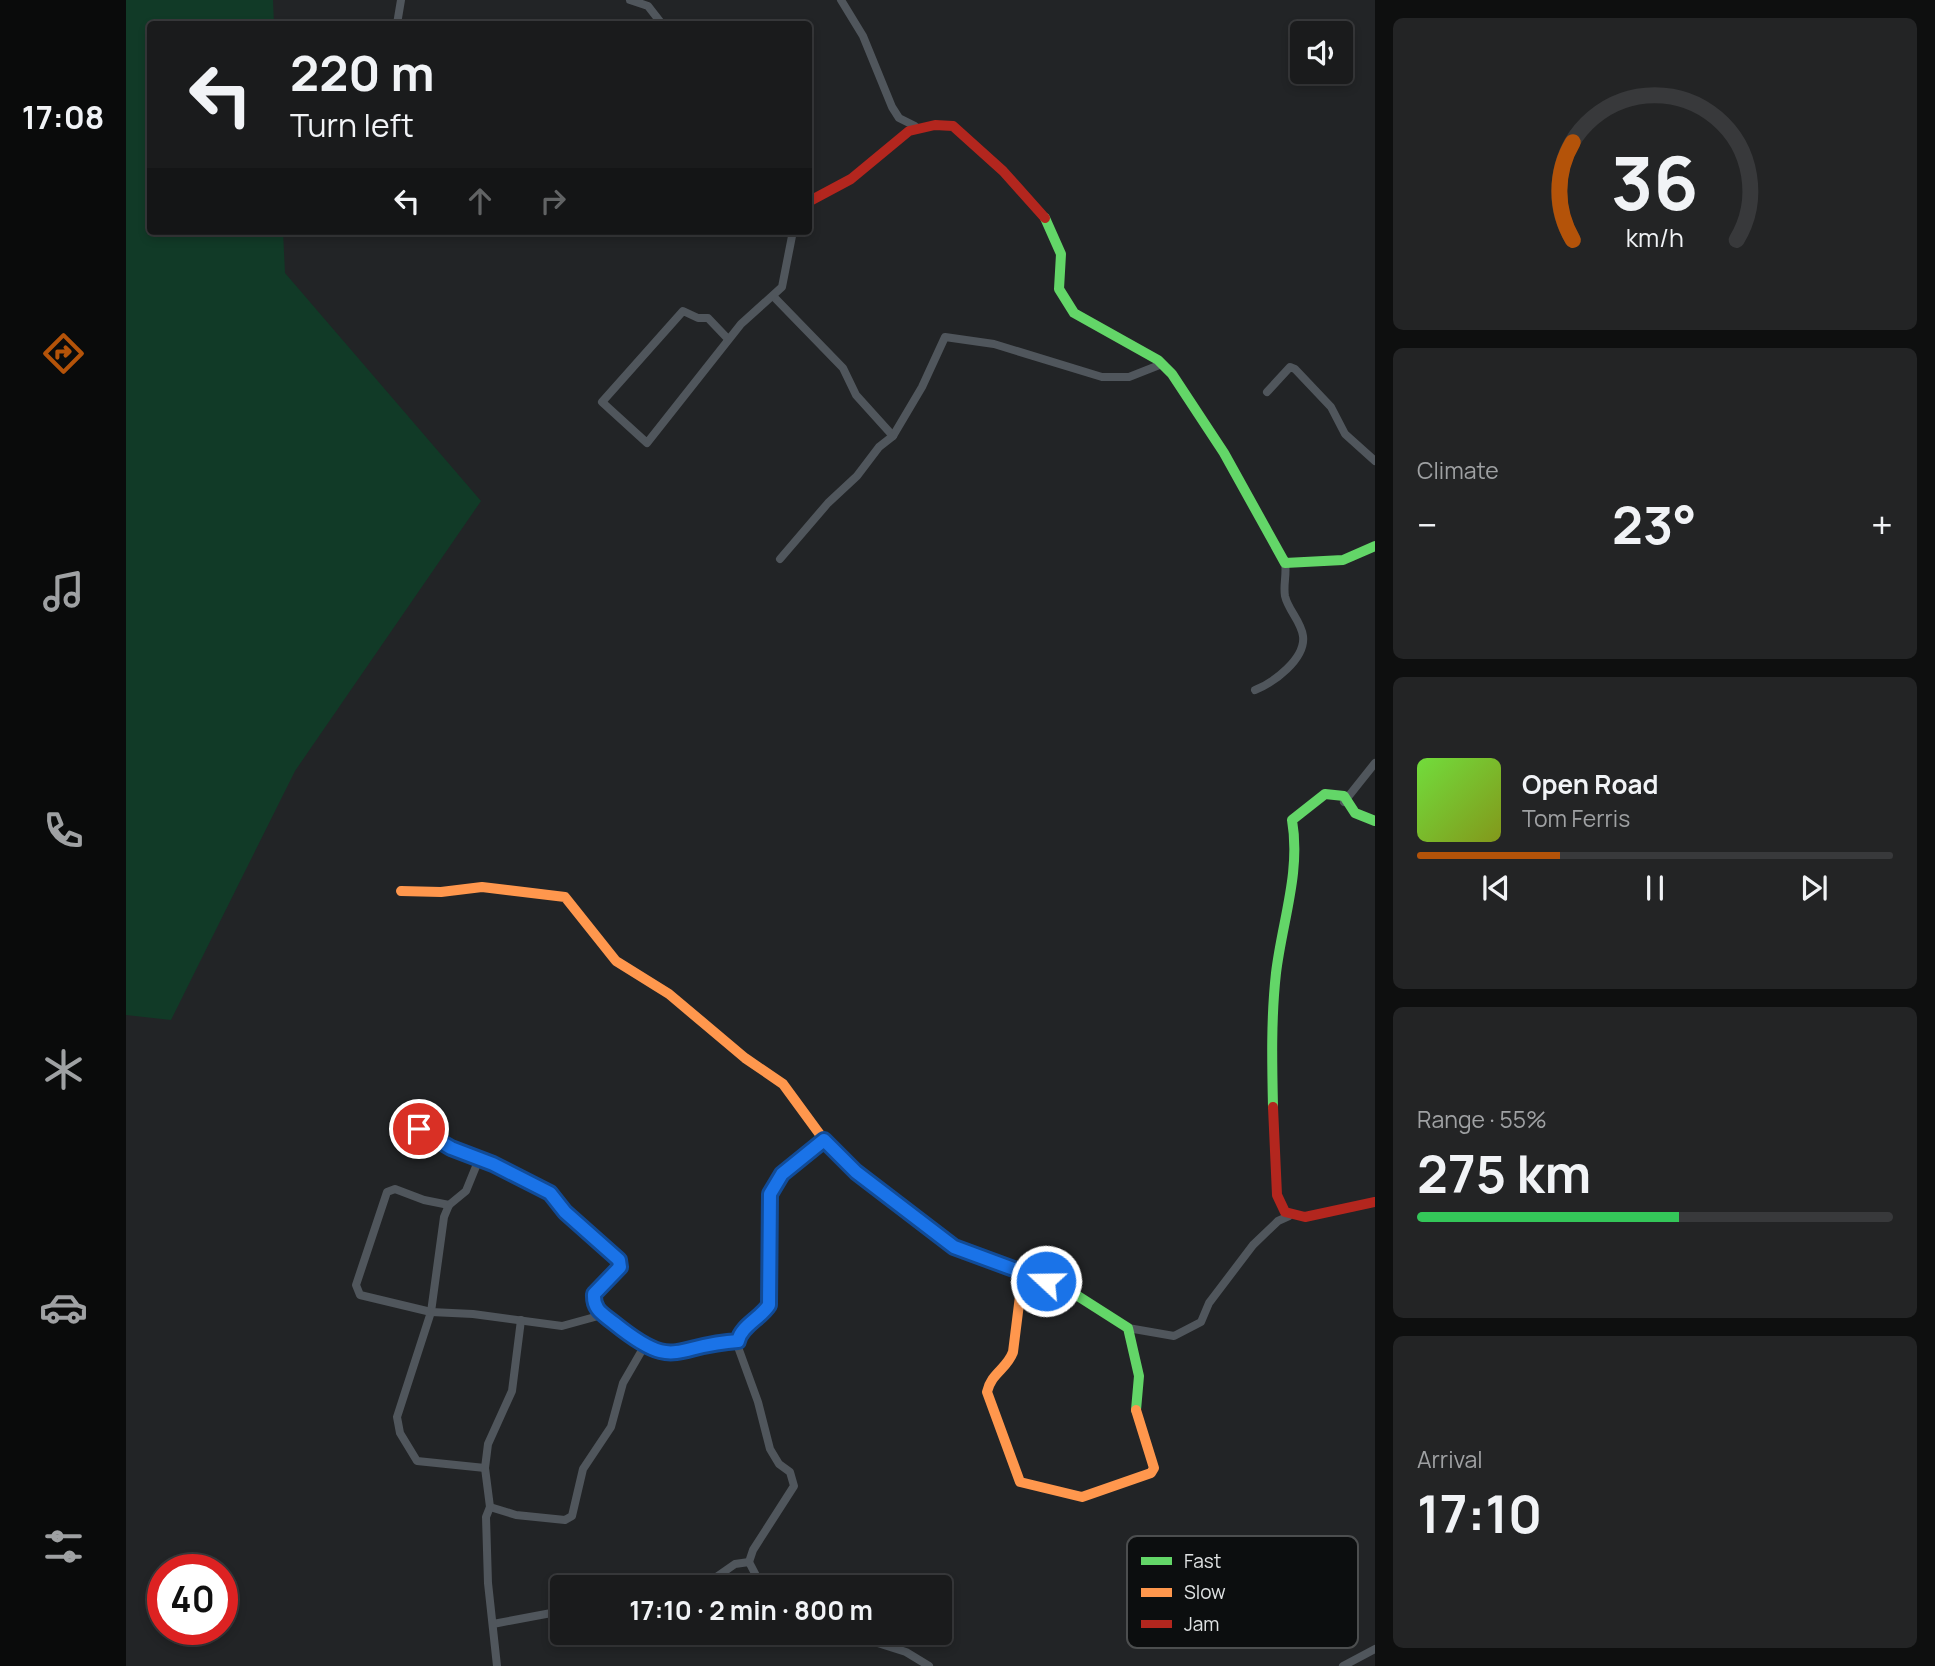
<!DOCTYPE html>
<html lang="en">
<head>
<meta charset="utf-8">
<style>
  :root { --surface:#1a1b1c; --page:#232425; --text:#f1f3f6; --muted:#9fa1a3; --line:#38393b; --accent:#b45309 }
  body { margin:0; font-family:Manrope,sans-serif; background:var(--page); color:var(--text); height:100vh; display:flex; flex-direction:column; font-size:26px; white-space:nowrap }
  * { box-sizing:border-box; margin:0 }
  p { font-size:23px; color:var(--muted) }
  .icon { flex:none; width:38px; height:38px; fill:none; stroke:currentColor; stroke-width:2; stroke-linecap:round; stroke-linejoin:round }
  .map { position:relative; flex:1; overflow:hidden }
  .details { display:flex; flex-direction:column; gap:18px; padding:18px; background:#0e0f0f; width:560px }
  .details>* { flex:none }
  .top-card { position:absolute; left:21px; top:21px; width:665px; height:214px; border-radius:7px; box-shadow:0 4px 10px #0003,0 0 0 2px var(--line); background:#1a1b1c; color:var(--text); overflow:hidden }
  .buttons { position:absolute; left:1164px; top:21px; display:grid; gap:14px }
  .buttons a { display:grid; place-items:center; width:63px; height:63px; border-radius:7px; background:var(--surface); box-shadow:0 4px 10px #0003,0 0 0 2px var(--line); font-size:35px }
  .speed { position:absolute; left:21px; top:1554px; display:flex; gap:14px; font-size:35px; font-weight:700; text-align:center }
  .speed>* { display:grid; place-content:center; width:91px; height:91px; border-radius:50%; background:var(--surface); box-shadow:0 4px 10px #0003,0 0 0 2px var(--line); line-height:1 }
  .speed .limit { border:10px solid #d22; background:#fff; color:#111 }
  .pin { position:absolute; display:grid; place-items:center; width:60px; height:60px; color:#fff; margin:-30px; border:4px solid #fff; border-radius:50%; box-shadow:0 2px 7px #0007 }
  .me { position:absolute; width:77px; margin:-38px; rotate:291deg; stroke-linejoin:round; filter:drop-shadow(0 0 5px #0008) }
  .turn { display:flex; align-items:center; gap:24px; height:147px; padding:0 28px; font-size:32px }
  .turn .icon { width:91px; height:91px; stroke-width:2.5 }
  .turn b { display:block; font-size:49px; line-height:60px }
  .lanes { display:flex; align-items:center; height:66px; padding:0 28px; background:#0003; justify-content:center; gap:35px; direction:ltr }
  .lanes .off { opacity:.35 }
  .big { font-size:52px; font-weight:700; line-height:1.1 }
  .details .tile { flex:1; display:flex; flex-direction:column; justify-content:center; gap:10px; min-width:0; padding:0 24px; border-radius:10px; background:var(--page) }
  .details .dial { align-items:center; gap:0 }
  .dial svg { height:182px; overflow:visible; fill:none; stroke:var(--line); stroke-width:7; stroke-linecap:round; text-anchor:middle }
  .dial text { fill:var(--text); stroke:none }
  .song { display:flex; align-items:center; gap:21px }
  .cover { width:84px; height:84px; border-radius:10px; background:linear-gradient(135deg,hsl(100 70% 55%),hsl(70 70% 35%)) }
  .played { height:7px; border-radius:4px; background:linear-gradient(90deg,var(--accent) 30%,var(--line) 30%) }
  .keys { display:flex; justify-content:space-around; direction:ltr }
  .heat { display:flex; justify-content:space-between; align-items:center; font-size:38px; direction:ltr }
  .charge { height:10px; border-radius:5px; background:linear-gradient(90deg,#34c759 55%,var(--line) 0) }
  .trip { position:absolute; left:424px; top:1575px; width:402px; height:70px; border-radius:7px; background:var(--surface); box-shadow:0 4px 10px #0003,0 0 0 2px var(--line); font-weight:700; line-height:70px; text-align:center }
  main { display:flex; flex:1; min-height:0 }
  .menu { display:flex; flex-direction:column; width:126px; justify-content:space-around; align-items:center; background:#0a0b0b; color:var(--muted) }
  .menu .icon { width:49px; height:49px }
  .menu .selected { color:var(--accent) }
  .menu b { font-size:32px; color:var(--text) }
  .map>svg:first-child { display:block }
</style>
</head>
<body>
<main>
<nav class="menu">
<b>17:08</b>
<svg class="icon selected" aria-label="directions" viewBox="0 0 24 24"><path d="M12 3l9 9-9 9-9-9zM9 14v-3h6M13 9l2 2-2 2"/></svg>
<svg class="icon" aria-label="music" viewBox="0 0 24 24"><path d="M9 18V5l10-2v13"/><circle cx="6" cy="18" r="3"/><circle cx="16" cy="16" r="3"/></svg>
<svg class="icon" aria-label="phone" viewBox="0 0 24 24"><path d="M5 4h4l2 5-3 2q2 4 5 5l2-3 5 2v4C11 20 4 13 5 4z"/></svg>
<svg class="icon" aria-label="climate" viewBox="0 0 24 24"><path d="M12 3v18M4 7l16 10M4 17L20 7"/></svg>
<svg class="icon" aria-label="car" viewBox="0 0 24 24"><path d="M5 17H2v-5l4-1 3-4h7l3 4 3 1v5h-3M9 17h6M6 11h13"/><circle cx="7" cy="17" r="2"/><circle cx="17" cy="17" r="2"/></svg>
<svg class="icon" aria-label="filters" viewBox="0 0 24 24"><path d="M4 7h16M4 17h16"/><circle cx="9" cy="7" r="2"/><circle cx="15" cy="17" r="2"/></svg>
</nav>
<div class="map">
<svg width="1249" height="1666" viewBox="0 0 1249 1666">
  <rect width="100%" height="100%" fill="#222426"/>
  <!-- green -->
  <path fill="#113a27" d="M0,0H147L148,24H24V231H157L159,273L355,501L169,771L45,1020L0,1015Z"/>
  <g fill="none" stroke-linecap="round" stroke-linejoin="round">
    <!-- street -->
    <g stroke="#50565c" stroke-width="8">
      <path d="M504,0L522,6L536,24"/>
      <path d="M715,0L737,36L766,107L773,118L789,126"/>
      <path d="M271,24L275,0"/>
      <path d="M648,297L717,368L730,395L767,436"/>
      <path d="M602,339L582,318H572L557,311L476,402L521,443L615,324L656,287L667,231"/>
      <path d="M1141,392L1164,367L1169,369L1205,407L1219,434L1249,461"/>
      <path d="M654,559L702,503L731,476L753,447L767,436L796,387L819,337L868,344L976,377H1003L1036,364"/>
      <path d="M1129,690C1147,683 1180,659 1177,636C1175,621 1162,610 1159,596C1157,585 1161,574 1159,563"/>
      <path d="M1218,802L1249,763"/>
      <path d="M293,1129L325,1148L367,1164L424,1193L439,1211L493,1260L494,1267L468,1294L467,1302L476,1315"/>
      <path d="M353,1159L340,1191L323,1205L318,1217L305,1312L271,1417L274,1433L291,1461L359,1468"/>
      <path d="M323,1205L298,1200L269,1189L261,1192L230,1285L234,1295L305,1312L347,1314L436,1326L476,1315C489,1322 498,1335 511,1342C554,1365 570,1343 613,1341"/>
      <path d="M1002,1328L1048,1336L1075,1322L1083,1303L1127,1245L1152,1221L1163,1216"/>
      <path d="M364,1507L390,1515L439,1520L446,1516L457,1469L485,1427L497,1383L519,1345"/>
      <path d="M623,1562L627,1550L668,1486L664,1472L653,1464L644,1449L632,1402L612,1347L614,1334L643,1305L644,1194L656,1174L698,1140"/>
      <path d="M576,1587L609,1564L623,1562L636,1587"/>
      <path d="M367,1624L436,1611"/>
      <path d="M720,1633L780,1652L803,1666"/>
      <path d="M371,1666L362,1583L360,1517L364,1507L359,1468L362,1444L386,1391L395,1320"/>
      <path d="M1217,1666L1249,1649"/>
    </g>
    <!-- fast -->
    <g stroke="#63d668" stroke-width="10">
      <path d="M919,218L935,254L933,289L948,313L1032,360L1046,374L1098,453L1159,563L1217,560L1249,546"/>
      <path d="M1147,1107C1146,1063 1145,1018 1150,973C1156,922 1175,872 1166,820L1199,794L1218,796L1229,813L1249,821"/>
      <path d="M724,1164L828,1247L944,1291L1002,1328L1013,1376L1010,1410"/>
    </g>
    <!-- slow -->
    <g stroke="#ff974d" stroke-width="10">
      <path d="M275,891L315,892L356,887L439,897L490,961L543,994L619,1058L657,1084L698,1140L724,1164"/>
      <path d="M897,1272L887,1352C881,1369 865,1373 861,1392L894,1482L956,1497L1025,1473L1028,1468L1010,1410"/>
    </g>
    <!-- jam -->
    <g stroke="#b3261e" stroke-width="10">
      <path d="M682,202L725,179L783,131L809,125L827,126L877,171L919,218"/>
      <path d="M1147,1107L1151,1195L1159,1212L1179,1217L1249,1202"/>
    </g>
  </g>
  <g fill="none" stroke-linecap="round" stroke-linejoin="round">
    <!-- route casing -->
    <g stroke="#114b97" stroke-width="18">
      <path id="route" d="M293,1129L325,1148L367,1164L424,1193L439,1212L493,1260L494,1267L468,1294C467,1310 477,1314 488,1323C550,1373 546,1345 612,1341C615,1326 635,1318 643,1305L644,1194L656,1174L698,1140L730,1172L828,1247L920,1281"/>
    </g>
    <!-- route -->
    <use href="#route" stroke="#1a73e8" stroke-width="12"/>
  </g>
  <!-- legend -->
  <rect x="1001" y="1536" width="231" height="112" rx="10" fill="#0c0e0f" stroke="#4c4e4f" stroke-width="2"/>
  <rect x="1015" y="1557" width="31" height="8" fill="#63d668"/>
  <rect x="1015" y="1588" width="31" height="9" fill="#ff974d"/>
  <rect x="1015" y="1620" width="31" height="8" fill="#b3261e"/>
  <g font-size="19" fill="#e0e3e4">
    <text x="1058" y="1568">Fast</text>
    <text x="1058" y="1599">Slow</text>
    <text x="1058" y="1631">Jam</text>
  </g>
</svg>
<div class="buttons">
<a><svg class="icon" aria-label="sound" viewBox="0 0 24 24"><path d="M4 9h4l5-4v14l-5-4H4zM17 9q2 3 0 6"/></svg></a>
</div>
<div class="speed"><div class="limit">40</div></div>
<div class="pin" style="left:293px;top:1129px;background:#d93025"><svg class="icon" aria-label="arrive" viewBox="0 0 24 24"><path d="M6 21V4h12l-3 4 3 4H6"/></svg></div>
<svg class="me" style="left:920px;top:1281px" viewBox="-20 -20 40 40"><circle r="17" fill="#1a73e8" stroke="#fff" stroke-width="3"/><path d="M0-11L8 9 0 5-8 9z" fill="#fff"/></svg>
<div class="trip">17:10 · 2 min · 800 m</div>
<div class="top-card">
<div class="turn"><svg class="icon" aria-label="left" viewBox="0 0 24 24"><path d="M17 20v-9H6M10 6l-5 5 5 5"/></svg><div><b>220 m</b>Turn left</div></div>
<div class="lanes"><svg class="icon" aria-label="left" viewBox="0 0 24 24"><path d="M17 20v-9H6M10 6l-5 5 5 5"/></svg><svg class="icon off" aria-label="ahead" viewBox="0 0 24 24"><path d="M12 20V5M6 11l6-6 6 6"/></svg><svg class="icon off" aria-label="right" viewBox="0 0 24 24"><path d="M7 20v-9h11M14 6l5 5-5 5"/></svg></div>
</div>
</div>
<section class="details">
<div class="tile dial"><svg viewBox="0 0 100 80">
<path d="M14 69A42 42 0 1 1 86 69"/>
<path d="M14 69A42 42 0 0 1 14 26" stroke="#b45309"/>
<text x="50" y="56" font-size="32" font-weight="700">36</text>
<text x="50" y="72" font-size="11">km/h</text>
</svg></div>
<div class="tile"><p>Climate</p>
<div class="heat"><a>−</a><b class="big">23°</b><a>+</a></div>
</div>
<div class="tile">
<div class="song"><i class="cover"></i><div><b>Open Road</b><p>Tom Ferris</p></div></div>
<div class="played"></div>
<div class="keys"><svg class="icon" aria-label="previous" viewBox="0 0 24 24"><path d="M18 5L8 12l10 7zM5 5v14"/></svg><svg class="icon" aria-label="pause" viewBox="0 0 24 24"><path d="M8 5v14M16 5v14"/></svg><svg class="icon" aria-label="next" viewBox="0 0 24 24"><path d="M6 5l10 7-10 7zM19 5v14"/></svg></div>
</div>
<div class="tile"><p>Range · 55%</p><b class="big">275 km</b><div class="charge"></div></div>
<div class="tile"><p>Arrival</p><b class="big">17:10</b></div>
</section>
</main>
</body>
</html>
